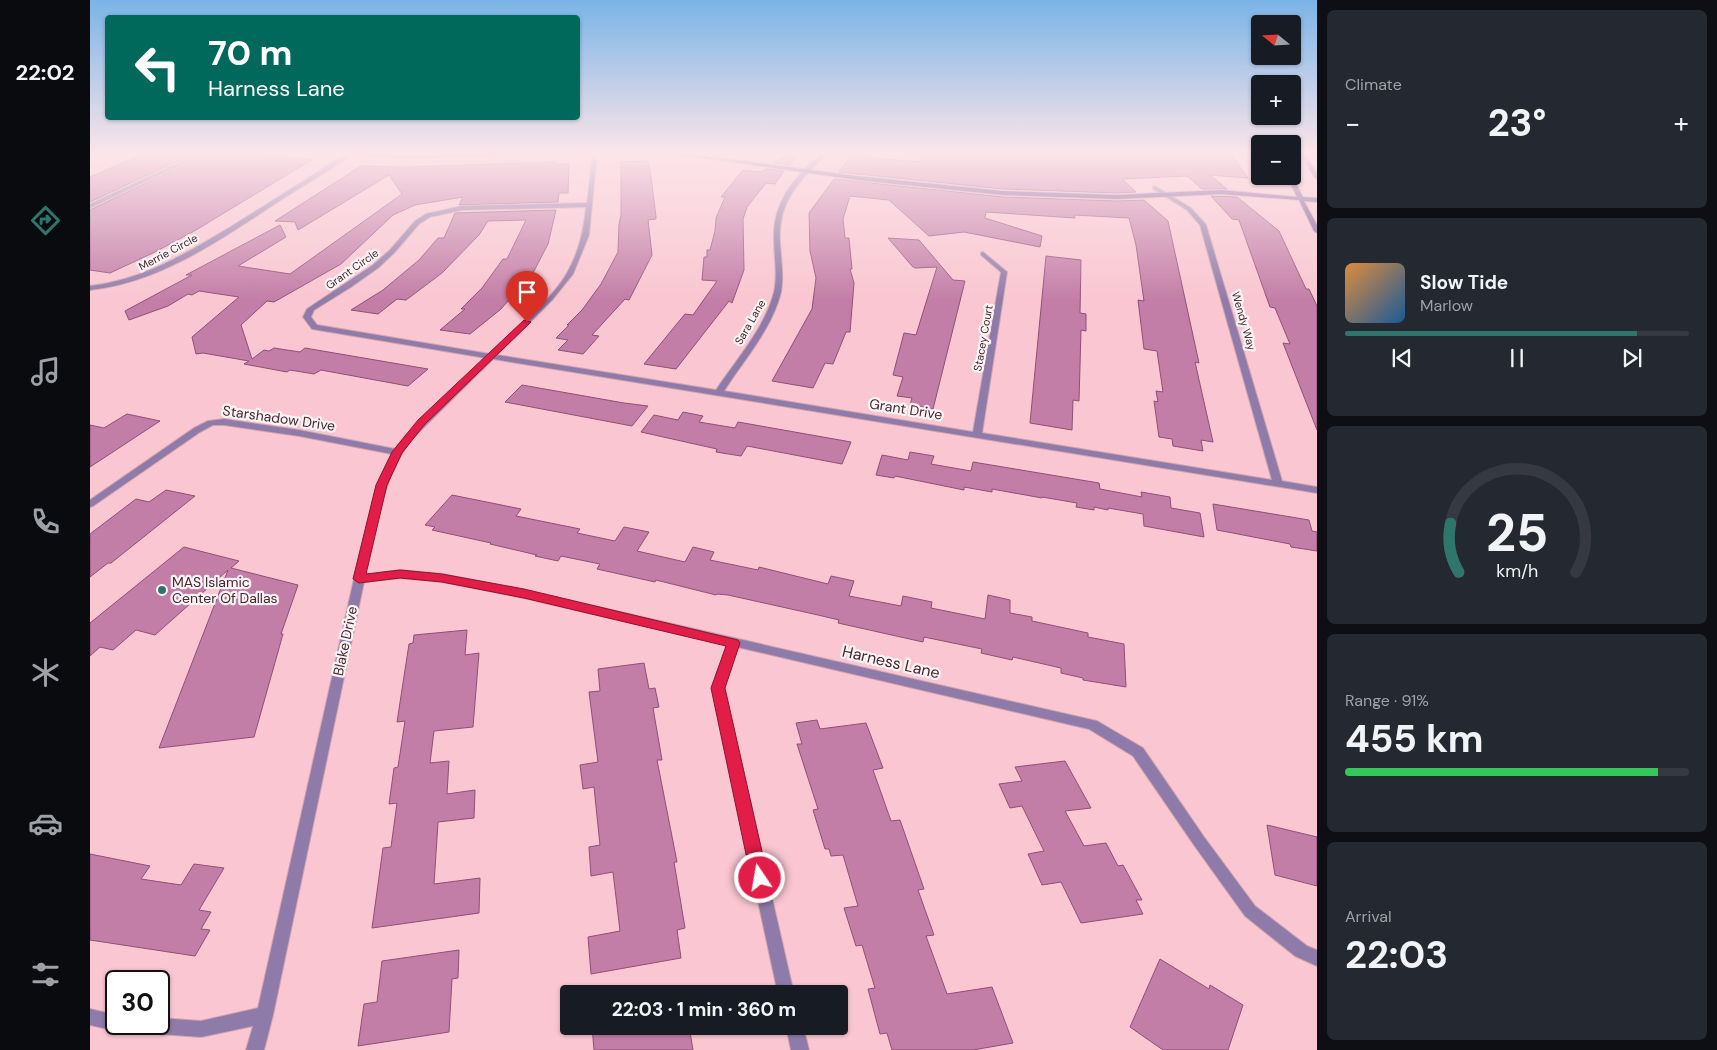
<!DOCTYPE html>
<html lang="en">
<head>
<meta charset="utf-8">
<style>
  :root { --surface:#171b24; --page:#242831; --text:#f1f3f6; --muted:#9ea1a6; --line:#363941; --accent:#2e756c }
  body { margin:0; font-family:"DM Sans",sans-serif; background:var(--page); color:var(--text); height:100vh; display:flex; flex-direction:column; font-size:19px; white-space:nowrap }
  * { box-sizing:border-box; margin:0 }
  p { font-size:16px; color:var(--muted) }
  .icon { flex:none; width:28px; height:28px; fill:none; stroke:currentColor; stroke-width:2; stroke-linecap:round; stroke-linejoin:round }
  .map { position:relative; flex:1; overflow:hidden }
  .side { display:flex; flex-direction:column; gap:10px; padding:10px; background:#0d0f14; width:400px }
  .side>* { flex:none }
  .top-card { position:absolute; left:15px; top:15px; width:475px; height:105px; border-radius:5px; box-shadow:0 1px 4px #0004; background:#00695c; color:#fff; overflow:hidden }
  .needle { width:32px; rotate:288deg }
  .fabs { position:absolute; left:1161px; top:15px; display:grid; gap:10px }
  .fabs a { display:grid; place-items:center; width:50px; height:50px; border-radius:5px; background:var(--surface); box-shadow:0 1px 4px #0004; font-size:25px }
  .speed { position:absolute; left:15px; top:970px; display:flex; gap:10px; font-size:25px; font-weight:700; text-align:center }
  .speed>* { display:grid; place-content:center; width:65px; height:65px; border-radius:50%; background:var(--surface); box-shadow:0 1px 4px #0004; line-height:1 }
  .speed .limit { border:2px solid #111; border-radius:8px; background:#fff; color:#111 }
  .pin { position:absolute; display:grid; place-items:center; width:42px; height:42px; color:#fff; margin:-51px -21px; border-radius:50% 50% 50% 0; rotate:-45deg; box-shadow:0 0 5px #0007 }
  .pin .icon { rotate:45deg }
  .me { position:absolute; width:55px; margin:-28px; rotate:348deg; stroke-linejoin:round; filter:drop-shadow(0 0 4px #0008) }
  .turn { display:flex; align-items:center; gap:18px; height:105px; padding:0 20px; font-size:22px }
  .turn .icon { width:65px; height:65px; stroke-width:2.5 }
  .turn b { display:block; font-size:35px; line-height:42px }
  .big { font-size:38px; font-weight:700; line-height:1.1 }
  .side .card { flex:1; display:flex; flex-direction:column; justify-content:center; gap:8px; min-width:0; padding:0 18px; border-radius:8px; background:var(--page) }
  .side .dial { align-items:center; gap:0 }
  .dial svg { height:130px; overflow:visible; fill:none; stroke:var(--line); stroke-width:7; stroke-linecap:round; text-anchor:middle }
  .dial text { fill:var(--text); stroke:none }
  .song { display:flex; align-items:center; gap:15px }
  .cover { width:60px; height:60px; border-radius:8px; background:linear-gradient(135deg,hsl(30 70% 55%),hsl(210 70% 35%)) }
  .played { height:5px; border-radius:2px; background:linear-gradient(90deg,var(--accent) 85%,var(--line) 85%) }
  .keys { display:flex; justify-content:space-around; direction:ltr }
  .heat { display:flex; justify-content:space-between; align-items:center; font-size:28px; direction:ltr }
  .charge { height:8px; border-radius:4px; background:linear-gradient(90deg,#34c759 91%,var(--line) 0) }
  .trip { position:absolute; left:470px; top:985px; width:288px; height:50px; border-radius:5px; background:var(--surface); box-shadow:0 1px 4px #0004; font-weight:700; line-height:50px; text-align:center }
  main { display:flex; flex:1; min-height:0 }
  .tabs { display:flex; flex-direction:column; width:90px; justify-content:space-around; align-items:center; background:#090b0e; color:var(--muted) }
  .tabs .icon { width:35px; height:35px }
  .tabs .active { color:var(--accent) }
  .tabs b { font-size:22px; color:var(--text) }
  .map>svg:first-child { display:block }
</style>
</head>
<body>
<main>
<nav class="tabs">
<b>22:02</b>
<svg class="icon active" aria-label="directions" viewBox="0 0 24 24"><path d="M12 3l9 9-9 9-9-9zM9 14v-3h6M13 9l2 2-2 2"/></svg>
<svg class="icon" aria-label="music" viewBox="0 0 24 24"><path d="M9 18V5l10-2v13"/><circle cx="6" cy="18" r="3"/><circle cx="16" cy="16" r="3"/></svg>
<svg class="icon" aria-label="phone" viewBox="0 0 24 24"><path d="M5 4h4l2 5-3 2q2 4 5 5l2-3 5 2v4C11 20 4 13 5 4z"/></svg>
<svg class="icon" aria-label="climate" viewBox="0 0 24 24"><path d="M12 3v18M4 7l16 10M4 17L20 7"/></svg>
<svg class="icon" aria-label="car" viewBox="0 0 24 24"><path d="M5 17H2v-5l4-1 3-4h7l3 4 3 1v5h-3M9 17h6M6 11h13"/><circle cx="7" cy="17" r="2"/><circle cx="17" cy="17" r="2"/></svg>
<svg class="icon" aria-label="filters" viewBox="0 0 24 24"><path d="M4 7h16M4 17h16"/><circle cx="9" cy="7" r="2"/><circle cx="15" cy="17" r="2"/></svg>
</nav>
<div class="map">
<svg width="1227" height="1050" viewBox="0 0 1227 1050">
  <rect width="100%" height="100%" fill="#f9c6d1"/>
  <!-- building -->
  <g fill="#c37ea7" stroke="#904f77">
    <path d="M56,153H104L0,202V177Z"/>
    <path d="M118,153H159L154,156L223,159L106,230L65,252L20,273L0,270V210Z"/>
    <path d="M698,153H709L699,165L684,163Z"/>
    <path d="M831,153H1140L1158,178L1120,175L1137,189H1112L1097,176L1032,179L1046,192L1027,193L913,189L749,172L761,156L831,162Z"/>
    <path d="M554,161L559,162L566,217V219L558,220L562,255L539,300L535,299L502,335L509,336L493,354L468,350L478,340L466,338L479,325H477L492,310L511,284L528,252L529,224L531,215V162Z"/>
    <path d="M466,162V164H479L478,193H469L468,202L369,205L373,197L325,205L303,215L251,264L184,302L177,301L151,325L162,359L174,350L179,351L184,348L210,352L215,348L338,369L318,386L231,370L224,374L200,370L197,372L154,364L159,361L113,353L106,354L102,337L149,297L109,291L102,295L98,294L78,306L39,320L35,311L102,275H96L190,225L196,237L148,266L200,274L312,194L299,175L208,230L205,222L185,221L271,166L316,167Z"/>
    <path d="M676,169L694,171L685,184L676,183L657,207L653,219L654,270L642,303L639,301L586,369L554,364L595,314L603,315L627,281L612,280L614,257H617V250H620L625,231L626,218L635,197H631L653,170L671,172Z"/>
    <path d="M744,179L913,197L1027,201L1054,200L1078,221L1109,363L1105,362L1123,442L1111,440L1113,451L1083,446L1082,439L1069,437L1064,401L1068,402L1066,391L1073,392L1067,351L1054,349L1048,300L1054,301L1046,245L1039,218L984,215L985,218L896,212L895,218L952,236L950,247L874,232L839,236L799,200L760,196L753,219L755,238H759L762,269H760L764,283L760,332H756L743,364L735,363L723,388L682,381L722,309L726,278L720,251L719,213Z"/>
    <path d="M1121,196L1147,197L1189,231L1216,289H1219L1227,306V430L1193,343L1200,344L1185,308L1180,307L1149,220L1142,219Z"/>
    <path d="M466,210L458,244L444,271L411,309L380,334L350,330L375,309H371L392,288L413,259H417L436,220L398,221L389,235L352,273L316,300L307,299L288,314L261,310L293,290L329,260L348,238H354L365,213Z"/>
    <path d="M798,238L829,240L863,280L875,281L843,409L820,405L822,398L807,396L813,377L803,375L814,333L826,335L847,267L825,268L822,266Z"/>
    <path d="M956,256L991,260L990,313L996,314V331L991,330L989,401L983,400L982,430L940,423Z"/>
    <path d="M432,385L534,403L558,406L542,426L415,402Z"/>
    <path d="M593,412L613,416L609,422L645,428L648,422L761,442L752,464L657,446L651,456L626,452L627,449L551,432L564,415L588,420Z"/>
    <path d="M37,414L70,421L0,467V425L14,428Z"/>
    <path d="M820,452L844,456L841,464L881,471L883,462L1009,483L1010,489L1052,497L1051,492L1080,497L1081,508L1110,513L1114,537L1054,526L1053,514L1018,508V510L1004,507V510L986,507L987,503L952,497V498L902,489V492L874,487V490L805,476L804,478L786,475L792,455L818,460Z"/>
    <path d="M76,490L105,496L21,563H18L0,577V534L46,499L59,502Z"/>
    <path d="M362,495L431,509L426,516L490,529L487,533L525,541L534,527L559,532L547,551L595,562L603,547L624,552L620,560L668,570L669,567L738,584L741,576L764,581L759,596L811,606L813,596L842,602L841,608L895,619L898,595L920,600V613L942,617V621L998,633V637L1034,644L1036,687L993,680V678L971,673V668L923,657L922,660L891,653L892,649L834,637L833,642L748,623L749,620L728,615L638,595L627,594L626,595L566,580L565,582L507,569L510,564L471,556L468,561L445,556L447,555L400,544L401,543L342,530L345,527L335,525Z"/>
    <path d="M1123,504L1219,520L1222,531L1227,532V551L1201,547L1200,544L1127,530Z"/>
    <path d="M94,547L149,561L141,568L208,585L191,634H193L164,737L69,748L138,570L65,635L46,630L23,650L10,647L0,656V623Z"/>
    <path d="M377,630L375,655L389,653L383,727L344,731L340,763L359,761L357,794L385,790L384,818L348,822L344,884L390,878L389,913L282,928L293,848L301,847L307,803L299,804L304,768L308,767L315,721L307,722L319,644L323,643L324,635Z"/>
    <path d="M554,663L559,689L565,688L569,707L563,708L572,760H567L587,862H584L595,928L587,930L591,958L501,974L498,937L530,931L523,872L501,876L499,847L510,845L504,787L493,789L490,765L508,762L499,692L510,691L508,669Z"/>
    <path d="M727,720L730,729L776,723L793,768L783,770L801,821L810,820L834,889L828,890L844,935L836,936L857,994L902,987L923,1043L883,1050H802L797,1033L790,1034L778,989L785,988L772,945L766,946L754,908L768,906L753,855L741,856L739,849H735L723,810L728,809L707,744H712L706,723Z"/>
    <path d="M975,761L1001,808L975,811L994,846L1016,843L1028,866L1033,865L1052,900H1046L1053,914L991,923L971,882L952,885L938,854L954,851L932,806L920,808L909,784L932,781L925,767Z"/>
    <path d="M1177,825L1227,837V886L1185,875Z"/>
    <path d="M0,854L60,866L51,879L91,885L104,864L134,868L109,910L121,912L111,929L120,930L105,956L0,940Z"/>
    <path d="M369,950L368,978L362,979L359,1032L268,1046L274,1004L287,1002L292,961Z"/>
    <path d="M1070,959L1119,989L1120,985L1153,1005L1138,1050H1073L1040,1027Z"/>
    <path d="M502,1026H599L603,1050H504Z"/>
  </g>
  <g fill="none" stroke-linecap="round" stroke-linejoin="round">
    <!-- street casing -->
    <g stroke="#d2a3ad" stroke-width="2">
      <g id="street">
        <path d="M109,153H116L0,208V204Z"/>
        <path d="M258,153H264C242,170 217,183 194,198C134,237 73,282 0,290V286C53,280 97,253 142,226C181,202 219,177 258,153Z"/>
        <path d="M503,153H507L499,235L483,274L462,300L407,355L626,390C646,360 675,328 684,292C688,275 684,256 684,239C682,203 706,174 733,153H738C710,180 687,201 690,243C691,259 694,276 691,292C682,329 653,361 634,391L883,432L911,272L891,255V253L893,252L917,272L892,433L1182,480L1110,225L1097,210L1063,189V187L1065,186L1101,208L1116,225L1192,481L1227,487V493L403,359L321,440C292,478 286,529 275,575L310,570L352,574L434,590L1007,721L1053,748L1114,837L1165,906L1217,946L1227,950V966L1205,956L1155,916L1104,845L1043,756L999,729L647,647L634,688L704,994H688L622,688L637,645L434,598L352,582L310,578L274,582L183,1015L174,1050H156L163,1026L111,1037L41,1032L35,1030L33,1026L32,1029L26,1031L0,1025V1009L26,1015V1024H69V1018L111,1021L168,1008L264,579L287,485L302,454L209,436L134,425H123L110,432L3,506L0,507V500L104,428L118,421L134,419L209,430L305,449L315,436L396,358L222,329L213,317L217,309L283,265L300,250L325,221L336,214L372,206L497,203ZM496,207C494,230 489,252 477,273C463,299 422,332 400,354L227,325L221,317L224,310L261,287L288,268L304,253L329,224L340,217L372,210Z"/>
        <path d="M696,1026H713L719,1050H701Z"/>
      </g>
    </g>
    <!-- secondary casing -->
    <g stroke="#d2a3ad" stroke-width="2">
      <g id="secondary">
        <path d="M236,153L311,156L527,153L311,158Z"/>
        <path d="M544,153L607,155L767,176L913,191L1027,195L1131,190L1207,197L1197,176H1202L1213,197L1227,198V202L1214,201L1227,225V233L1224,231L1209,200L1131,194L1027,199L913,195L767,180L607,157Z"/>
        <path d="M1210,153H1215L1227,173V179L1224,177Z"/>
      </g>
    </g>
    <!-- street -->
    <use href="#street" fill="#8f7ba9" fill-rule="evenodd"/>
    <!-- secondary -->
    <use href="#secondary" fill="#6d4f91" fill-rule="evenodd"/>
  </g>
  <!-- sky -->
  <linearGradient id="sky" x2="0" y2="1"><stop stop-color="#7ab4e7"/><stop offset="0.51" stop-color="#fce5ea"/><stop offset="1" stop-color="#fce5ea" stop-opacity="0"/></linearGradient>
  <rect width="1227" height="300" fill="url(#sky)"/>
  <!-- route -->
  <path fill="#e11d48" stroke="#92132f" d="M434,320L441,322L335,424L312,453L297,485L276,574L310,570L352,574L434,589L648,640L650,643L635,688L678,878L676,884L670,886L664,884L661,878L621,688L636,646L434,598L352,582L310,578L269,583L263,579L286,485L302,452L328,420Z"/>
  <!-- markers -->
  <circle fill="#2e756c" stroke="#fdf4f6" stroke-width="2" cx="72" cy="590" r="5"/>
  <g text-anchor="middle" dominant-baseline="central" stroke-width="4.5" stroke-linejoin="round" paint-order="stroke">
    <!-- far-street labels -->
    <g font-size="11" fill="#46262e" stroke="#fdf4f6">
      <text transform="translate(78 252) rotate(-28)">Merrie Circle</text>
      <text transform="translate(262 269) rotate(-35)">Grant Circle</text>
      <text transform="translate(1154 321) rotate(74)">Wendy Way</text>
      <text transform="translate(660 322) rotate(-60)">Sara Lane</text>
      <text transform="translate(893 338) rotate(-80)">Stacey Court</text>
    </g>
    <!-- street labels -->
    <g font-size="14" fill="#46262e" stroke="#fdf4f6">
      <text transform="translate(816 409) rotate(9)">Grant Drive</text>
      <text transform="translate(189 418) rotate(8)">Starshadow Drive</text>
      <text transform="translate(255 641) rotate(-78)">Blake Drive</text>
    </g>
    <!-- poi labels -->
    <g font-size="14" fill="#46262e" stroke="#fdf4f6" text-anchor="start">
      <text x="82" y="582">MAS Islamic<tspan x="82" dy="16">Center Of Dallas</tspan></text>
    </g>
    <!-- near-street labels -->
    <g font-size="16" fill="#46262e" stroke="#fdf4f6">
      <text transform="translate(801 662) rotate(13)">Harness Lane</text>
    </g>
  </g>
</svg>
<div class="fabs">
<a><svg class="needle" viewBox="-14 -14 28 28"><path d="M0-13l5 13h-10z" fill="#e53935"/><path d="M0 13l5-13h-10z" fill="#9ea1a6"/></svg></a>
<a>+</a>
<a>−</a>
</div>
<div class="speed"><div class="limit">30</div></div>
<div class="pin" style="left:437px;top:322px;background:#d93025"><svg class="icon" aria-label="arrive" viewBox="0 0 24 24"><path d="M6 21V4h12l-3 4 3 4H6"/></svg></div>
<svg class="me" style="left:670px;top:878px" viewBox="-20 -20 40 40"><circle r="17" fill="#e11d48" stroke="#fff" stroke-width="3"/><path d="M0-11L8 9 0 5-8 9z" fill="#fff"/></svg>
<div class="trip">22:03 · 1 min · 360 m</div>
<div class="top-card">
<div class="turn"><svg class="icon" aria-label="left" viewBox="0 0 24 24"><path d="M17 20v-9H6M10 6l-5 5 5 5"/></svg><div><b>70 m</b>Harness Lane</div></div>
</div>
</div>
<section class="side">
<div class="card"><p>Climate</p>
<div class="heat"><a>−</a><b class="big">23°</b><a>+</a></div>
</div>
<div class="card">
<div class="song"><i class="cover"></i><div><b>Slow Tide</b><p>Marlow</p></div></div>
<div class="played"></div>
<div class="keys"><svg class="icon" aria-label="previous" viewBox="0 0 24 24"><path d="M18 5L8 12l10 7zM5 5v14"/></svg><svg class="icon" aria-label="pause" viewBox="0 0 24 24"><path d="M8 5v14M16 5v14"/></svg><svg class="icon" aria-label="next" viewBox="0 0 24 24"><path d="M6 5l10 7-10 7zM19 5v14"/></svg></div>
</div>
<div class="card dial"><svg viewBox="0 0 100 80">
<path d="M14 69A42 42 0 1 1 86 69"/>
<path d="M14 69A42 42 0 0 1 9 39" stroke="#2e756c"/>
<text x="50" y="56" font-size="32" font-weight="700">25</text>
<text x="50" y="72" font-size="11">km/h</text>
</svg></div>
<div class="card"><p>Range · 91%</p><b class="big">455 km</b><div class="charge"></div></div>
<div class="card"><p>Arrival</p><b class="big">22:03</b></div>
</section>
</main>
</body>
</html>
